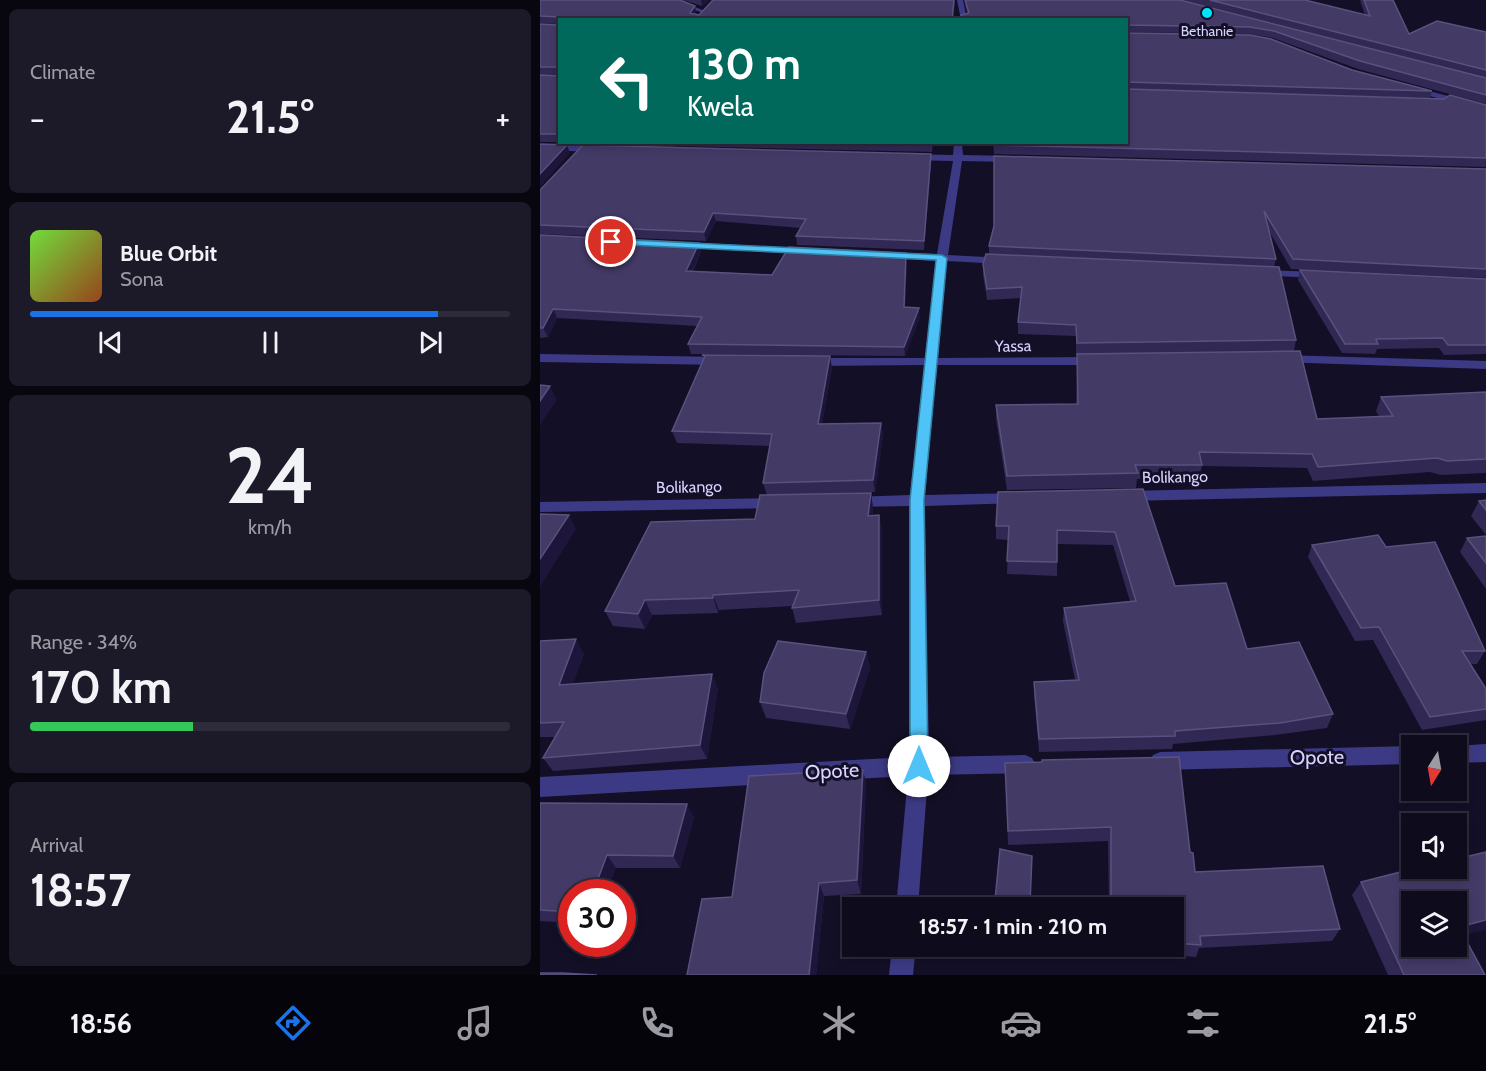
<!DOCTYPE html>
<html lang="en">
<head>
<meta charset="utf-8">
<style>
  :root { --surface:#0e0b1c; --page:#1c1929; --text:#f1f3f6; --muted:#9b9ba3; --line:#2e2b3b; --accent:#1a73e8 }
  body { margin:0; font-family:Cabin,sans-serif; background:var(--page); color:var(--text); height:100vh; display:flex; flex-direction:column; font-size:22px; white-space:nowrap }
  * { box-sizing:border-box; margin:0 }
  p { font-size:20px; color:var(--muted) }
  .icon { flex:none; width:33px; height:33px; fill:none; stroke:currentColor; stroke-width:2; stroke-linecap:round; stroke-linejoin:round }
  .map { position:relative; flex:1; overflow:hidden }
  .panel { display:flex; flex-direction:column; gap:9px; padding:9px; background:#08060f; width:540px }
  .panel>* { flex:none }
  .banner { position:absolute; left:18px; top:18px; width:570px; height:126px; border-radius:0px; box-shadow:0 3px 9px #0003,0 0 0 2px var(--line); background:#00695c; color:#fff; overflow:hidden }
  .needle { width:39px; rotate:191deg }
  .tools { position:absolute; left:861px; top:735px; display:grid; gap:12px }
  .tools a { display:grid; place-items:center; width:66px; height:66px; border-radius:0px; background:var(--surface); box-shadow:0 3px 9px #0003,0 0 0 2px var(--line); font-size:30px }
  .speed { position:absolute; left:18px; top:879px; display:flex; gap:12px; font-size:30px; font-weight:700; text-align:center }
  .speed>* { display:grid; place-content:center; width:78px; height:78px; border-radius:50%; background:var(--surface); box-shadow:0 3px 9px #0003,0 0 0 2px var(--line); line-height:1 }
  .speed .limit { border:9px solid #d22; background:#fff; color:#111 }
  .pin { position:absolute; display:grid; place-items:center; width:51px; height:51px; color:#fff; margin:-26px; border:3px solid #fff; border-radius:50%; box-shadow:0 2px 6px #0007 }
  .me { position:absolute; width:66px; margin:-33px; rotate:0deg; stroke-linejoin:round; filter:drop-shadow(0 0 4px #0008) }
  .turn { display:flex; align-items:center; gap:21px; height:126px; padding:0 30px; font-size:27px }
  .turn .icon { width:78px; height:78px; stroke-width:2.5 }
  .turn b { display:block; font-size:42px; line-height:51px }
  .big { font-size:45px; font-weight:800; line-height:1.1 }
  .panel .tile { flex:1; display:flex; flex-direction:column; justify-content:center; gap:9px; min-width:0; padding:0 21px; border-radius:9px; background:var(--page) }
  .panel .dial { align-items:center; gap:0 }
  .dial b { font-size:78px; line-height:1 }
  .song { display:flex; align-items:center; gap:18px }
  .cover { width:72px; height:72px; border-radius:9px; background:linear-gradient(135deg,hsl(100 70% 55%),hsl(20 70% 35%)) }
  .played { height:6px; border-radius:3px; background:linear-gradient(90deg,var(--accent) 85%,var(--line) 85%) }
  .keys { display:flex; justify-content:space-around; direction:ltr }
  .heat { display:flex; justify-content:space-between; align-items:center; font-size:33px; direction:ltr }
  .charge { height:9px; border-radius:4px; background:linear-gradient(90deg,#34c759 34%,var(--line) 0) }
  .trip { position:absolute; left:302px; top:897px; width:342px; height:60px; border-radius:0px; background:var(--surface); box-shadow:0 3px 9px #0003,0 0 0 2px var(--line); font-weight:800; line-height:60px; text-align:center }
  .tabs { display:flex; height:96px; justify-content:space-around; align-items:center; background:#06040b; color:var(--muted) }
  .tabs .icon { width:42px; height:42px }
  .tabs .active { color:var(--accent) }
  .tabs b { font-size:27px; color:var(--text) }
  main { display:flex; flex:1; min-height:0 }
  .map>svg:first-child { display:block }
</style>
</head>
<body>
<main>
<section class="panel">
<div class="tile"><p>Climate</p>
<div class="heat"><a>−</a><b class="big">21.5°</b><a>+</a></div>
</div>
<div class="tile">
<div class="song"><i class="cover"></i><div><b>Blue Orbit</b><p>Sona</p></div></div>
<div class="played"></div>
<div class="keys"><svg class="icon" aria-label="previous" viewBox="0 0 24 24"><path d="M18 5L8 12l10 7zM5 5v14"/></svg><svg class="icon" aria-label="pause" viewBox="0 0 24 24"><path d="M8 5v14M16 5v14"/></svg><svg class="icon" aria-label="next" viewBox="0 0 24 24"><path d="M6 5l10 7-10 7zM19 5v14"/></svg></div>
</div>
<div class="tile dial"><b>24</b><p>km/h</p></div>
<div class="tile"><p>Range · 34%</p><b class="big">170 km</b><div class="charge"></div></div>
<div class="tile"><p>Arrival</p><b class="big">18:57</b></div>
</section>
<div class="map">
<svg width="946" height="975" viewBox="0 0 946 975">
  <rect width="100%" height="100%" fill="#130f26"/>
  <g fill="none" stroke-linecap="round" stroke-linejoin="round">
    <!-- street -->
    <g fill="#3d3a85" fill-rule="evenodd">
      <path d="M127,0H136L168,12L163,13Z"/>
      <path d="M417,0H423L427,20H421Z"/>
      <path d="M874,87L946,106V111L871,91L870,89Z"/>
      <path d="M414,142H422L423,155L472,156L477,159L472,162L422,161L408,255L464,258L469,261L464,264L407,261L398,358L556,357L562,361L556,365H397L385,495L478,493L483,494L486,498L483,502L478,503L385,506L389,757L485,755L492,758L495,764L492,770L485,773L388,775L378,908H356L368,776L0,797V777L369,757V506L313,507L308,506L305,502L308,498L313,497L370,495L384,365L271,366L265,362L271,358H385L396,261L347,258L342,255L347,252L397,254L413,161L370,160L365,157L370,154L413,155Z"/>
      <path d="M0,144L58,146L62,149L58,152L0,150Z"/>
      <path d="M140,242L266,248L271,251L266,254L136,247V243Z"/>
      <path d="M721,270L778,272L784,275L778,278L717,275V271Z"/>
      <path d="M0,354L184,357L190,361L184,365L0,362Z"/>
      <path d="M742,355L946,361V369L738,362L736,359Z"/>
      <path d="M946,483V493L586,501L581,500L578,496L581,492L586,491Z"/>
      <path d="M238,498L243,499L246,503L243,507L238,508L0,512V502Z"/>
      <path d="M946,744V762L916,763V746H915Z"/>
      <path d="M872,746V764L620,770L613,767L610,761L613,755L620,752Z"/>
      <path d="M352,946H376L373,975H349Z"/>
    </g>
  </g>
  <!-- wall -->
  <g fill="#312854">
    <path d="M0,0L156,13L155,15H159L173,0H415L413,20H20V142H0V75L17,76L18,75H0V24L18,25V24L0,23Z"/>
    <path d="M143,0H169L162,6Z"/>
    <path d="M424,0H640L946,78V104L818,69L733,38L709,34L586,32V20H422L421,15L427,13Z"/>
    <path d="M643,0H765L825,15L820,0H853L869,34L946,32V78Z"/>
    <path d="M586,33L812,70L892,91L890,98L587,90L946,105V167L454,154L453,142H586Z"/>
    <path d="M51,142H393L392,152L51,144Z"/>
    <path d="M391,163L384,250L257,245L256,236L261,228L176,221L166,241L0,234V190Z"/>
    <path d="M946,169V278L751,269L729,231L736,259L734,267L756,340L754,351L777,419L839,416L836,411L841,397L946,392V473L901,475L890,472L773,481L767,468L662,466L659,479H597L596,488L467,490L456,419V405L536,404L537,355H536V336L478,334V322L481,298L447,300L443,275V264L449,254V246Z"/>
    <path d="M0,235L159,243L161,252L153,271L232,275L367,262L365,307L380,317L365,356L151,354L148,344L157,326L17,318L8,337L0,338Z"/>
    <path d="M760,270L946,279V354L904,355L899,348L837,349L835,354L802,353L758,280Z"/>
    <path d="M162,355L292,368L282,424L341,423L343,435L335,492L279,494L331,493L333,508L332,516L339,515L342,530V615L256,623L252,608L253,606L179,610L178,613L112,615L105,629L73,626L65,611L215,519L227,495L223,483L230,446L137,443L132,431L164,360Z"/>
    <path d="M603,489L635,586L707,649L793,714L787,728L735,735L633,744L632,749L499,752L494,695V682L535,680L523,621L524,608L590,601L573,545L517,544V576L467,574L468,540L456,539V526Z"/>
    <path d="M946,500V535L931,516L939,501Z"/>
    <path d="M946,536V589L920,552L927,538Z"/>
    <path d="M772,545L846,547L945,651L937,664H930L946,689V720L882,730L833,640L815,641L768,557Z"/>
    <path d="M0,641L44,654L33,683L178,688L167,759L13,771L3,758L16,737H0Z"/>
    <path d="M326,652L330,668L310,729L226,718L220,702Z"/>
    <path d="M465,763L650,852L655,872L800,929L792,941L659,948L656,957L569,951V946H633V908H569L568,841L468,845Z"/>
    <path d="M323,770L326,784L321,894L284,896L276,975H147L192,897Z"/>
    <path d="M0,803L154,817L140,868H76L32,892V923L0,921Z"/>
    <path d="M492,856L489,908L455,907V900Z"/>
    <path d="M821,882L924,935L945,975H848L812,895Z"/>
  </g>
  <!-- shaded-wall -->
  <g fill="#1d163a">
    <path d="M161,0H169L162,6Z"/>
    <path d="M414,0H415L413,20H412Z"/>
    <path d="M155,6L156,13L152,20L150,13Z"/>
    <path d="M27,145L30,153L0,187V174Z"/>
    <path d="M391,154V163L384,250V241Z"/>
    <path d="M173,213L176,221L166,241L164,232Z"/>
    <path d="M159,243L161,252L148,280L146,271Z"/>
    <path d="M366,253L367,262L365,316L364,307Z"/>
    <path d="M379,308L380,317L365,356L364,347Z"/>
    <path d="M13,309L17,318L8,337L3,328Z"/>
    <path d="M290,356L292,368L280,436L278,424Z"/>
    <path d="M10,386L17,400L0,425V401Z"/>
    <path d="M341,423L343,435L335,492L333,480Z"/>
    <path d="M331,493L333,508L330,531L328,516Z"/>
    <path d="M29,515L36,529L0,587V559Z"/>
    <path d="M339,515L342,530V615L339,600Z"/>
    <path d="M173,595L179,610L178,613L173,598Z"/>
    <path d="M105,600L112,615L105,629L98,614Z"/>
    <path d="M36,639L44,654L28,699L19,685Z"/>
    <path d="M326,652L330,668L310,729L306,714Z"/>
    <path d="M172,674L178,688L167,759L160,745Z"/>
    <path d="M323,770L326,784L321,894L317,880Z"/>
    <path d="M147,804L154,817L140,868L133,856Z"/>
    <path d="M67,855L76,868L67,892H53Z"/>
    <path d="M279,883L284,896L276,975H269Z"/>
    <path d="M946,920V930L916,937L919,927Z"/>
  </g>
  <!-- building -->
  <g fill="#433a66" stroke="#5a527e" stroke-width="1.5" fill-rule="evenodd">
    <path d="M0,0H140L155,6L150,13L159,15L173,0H414L412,20H20L18,17L0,16Z"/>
    <path d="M425,0H640L946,78V95L820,61L734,31L710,27L586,25V20H422L421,15L429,13Z"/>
    <path d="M670,0H765L830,16L824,0H853L869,34L897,21L946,32V70Z"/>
    <path d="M20,20V69L17,67H0V24L18,25Z"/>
    <path d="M586,33L710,35L731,39L812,70L892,91L586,82Z"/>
    <path d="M20,70V134H0V75L17,76Z"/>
    <path d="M586,89L904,99L910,95L946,105V158L453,145V142H586Z"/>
    <path d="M331,142H392V144Z"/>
    <path d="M0,144L27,145L0,174Z"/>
    <path d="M43,145L391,154L384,241L256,236L266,219L173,213L164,232L0,225V190Z"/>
    <path d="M454,156L946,169V269L753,259L724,211L736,259L449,246L454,226Z"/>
    <path d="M0,235L159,243L146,271L232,275L249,247L366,253L364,307L379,308L364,347L148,344L162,317L13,309L3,328H0Z"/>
    <path d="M446,254L739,267L756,340L537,343L536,325L478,322L482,287L447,289L443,264Z"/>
    <path d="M760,270L946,279V345H908L903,338L836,339L838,344H805Z"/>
    <path d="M760,351L777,419L853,416L841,397L946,392V459L907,461L897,458L778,467L772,454L659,452L662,465H595L598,473L467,476L456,405L538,404L537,354Z"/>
    <path d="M162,355L290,356L278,424L341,423L333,480L223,483L232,434L132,431L165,356Z"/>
    <path d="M0,385L10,386L0,401Z"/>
    <path d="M603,489L635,586L686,583L707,649L759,642L793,714L740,723L635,731V736L499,739L494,682L539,680L524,608L596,601L575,532L517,530V562L467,561L469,526H456L458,492Z"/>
    <path d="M331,493L328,516L339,515V600L252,608L259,590L173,595V598L105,600L98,614L65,611L111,522L215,519L220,495Z"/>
    <path d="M946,500V510L939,501Z"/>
    <path d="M0,514L29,515L0,559Z"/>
    <path d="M838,535L846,547L895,542L945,651H922L946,689V709L890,717L839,627L821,628L772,545Z"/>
    <path d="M946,536V563L927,538Z"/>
    <path d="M36,639L19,685L172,674L160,745L3,758L24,722L0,723V641Z"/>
    <path d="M238,641L326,652L306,714L220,702L224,673Z"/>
    <path d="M639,757L650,852L653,853L655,872L783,866L800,929L660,936L661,945L633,943V908H571V827L468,831L465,763L502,762V760Z"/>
    <path d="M323,770L317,880L279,883L269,975H147L162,899L192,897L209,776Z"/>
    <path d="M0,803L147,804L133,856L67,855L53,892H32V912L0,910Z"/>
    <path d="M460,849L492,856L490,903L455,900Z"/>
    <path d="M946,852V920L919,927L945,975H864L821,882L876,868H916V859ZM872,902H916V946H872Z"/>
    <path d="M0,973H22L57,975H0Z"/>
  </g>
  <!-- route -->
  <path fill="#4fc3f7" stroke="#337fa1" stroke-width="1.5" d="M71,239L402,255L407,258L384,500L388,766L385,772L379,775L372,772L370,766V500L396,260L68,244V240Z"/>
  <!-- markers -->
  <circle fill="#00e5ff" stroke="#130f26" stroke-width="2" cx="667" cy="13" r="6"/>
  <g text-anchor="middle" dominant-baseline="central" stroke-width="6" stroke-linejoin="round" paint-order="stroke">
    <!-- far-poi labels -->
    <g font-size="14" fill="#d9d4ff" stroke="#130f26">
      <text x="667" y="31">Bethanie</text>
    </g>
    <!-- street labels -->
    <g font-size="16" fill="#d9d4ff" stroke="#130f26">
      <text transform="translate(473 346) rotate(-1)">Yassa</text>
      <text transform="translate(635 477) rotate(-1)">Bolikango</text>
      <text transform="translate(149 487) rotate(-1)">Bolikango</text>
    </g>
    <!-- near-street labels -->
    <g font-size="20" fill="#d9d4ff" stroke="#130f26">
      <text transform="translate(777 757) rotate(-1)">Opote</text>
      <text transform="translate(292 771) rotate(-3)">Opote</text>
    </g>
  </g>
</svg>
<div class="tools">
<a><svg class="needle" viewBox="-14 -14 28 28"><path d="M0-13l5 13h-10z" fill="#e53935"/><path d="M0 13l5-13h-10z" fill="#9b9ba3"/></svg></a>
<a><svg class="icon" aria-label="sound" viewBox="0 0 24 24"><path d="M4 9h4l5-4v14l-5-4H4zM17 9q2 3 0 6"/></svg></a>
<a><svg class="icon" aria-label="layers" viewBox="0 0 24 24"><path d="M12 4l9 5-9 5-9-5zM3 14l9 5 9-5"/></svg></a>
</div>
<div class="speed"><div class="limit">30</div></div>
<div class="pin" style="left:71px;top:242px;background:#d93025"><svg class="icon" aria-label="arrive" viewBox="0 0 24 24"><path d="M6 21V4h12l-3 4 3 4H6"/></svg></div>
<svg class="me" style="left:379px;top:766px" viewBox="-20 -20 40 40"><circle r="19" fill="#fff"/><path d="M0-13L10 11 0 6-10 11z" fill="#4fc3f7"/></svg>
<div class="trip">18:57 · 1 min · 210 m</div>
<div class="banner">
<div class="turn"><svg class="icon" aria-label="left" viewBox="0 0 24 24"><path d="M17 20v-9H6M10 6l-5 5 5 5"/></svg><div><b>130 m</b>Kwela</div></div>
</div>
</div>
</main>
<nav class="tabs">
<b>18:56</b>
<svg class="icon active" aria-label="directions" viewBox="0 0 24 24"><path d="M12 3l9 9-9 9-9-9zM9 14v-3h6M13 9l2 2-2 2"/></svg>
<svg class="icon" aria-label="music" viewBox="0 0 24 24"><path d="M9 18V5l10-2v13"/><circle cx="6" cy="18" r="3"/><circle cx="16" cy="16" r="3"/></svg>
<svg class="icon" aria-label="phone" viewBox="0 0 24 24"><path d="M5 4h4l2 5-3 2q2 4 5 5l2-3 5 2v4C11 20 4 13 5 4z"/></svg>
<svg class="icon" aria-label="climate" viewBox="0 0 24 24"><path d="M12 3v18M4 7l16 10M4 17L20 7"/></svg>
<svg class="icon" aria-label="car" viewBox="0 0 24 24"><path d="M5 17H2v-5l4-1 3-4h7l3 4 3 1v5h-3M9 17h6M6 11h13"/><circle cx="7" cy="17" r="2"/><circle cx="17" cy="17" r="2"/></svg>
<svg class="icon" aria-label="filters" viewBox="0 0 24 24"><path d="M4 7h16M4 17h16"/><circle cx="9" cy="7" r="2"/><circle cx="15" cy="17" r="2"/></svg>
<b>21.5°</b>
</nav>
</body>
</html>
